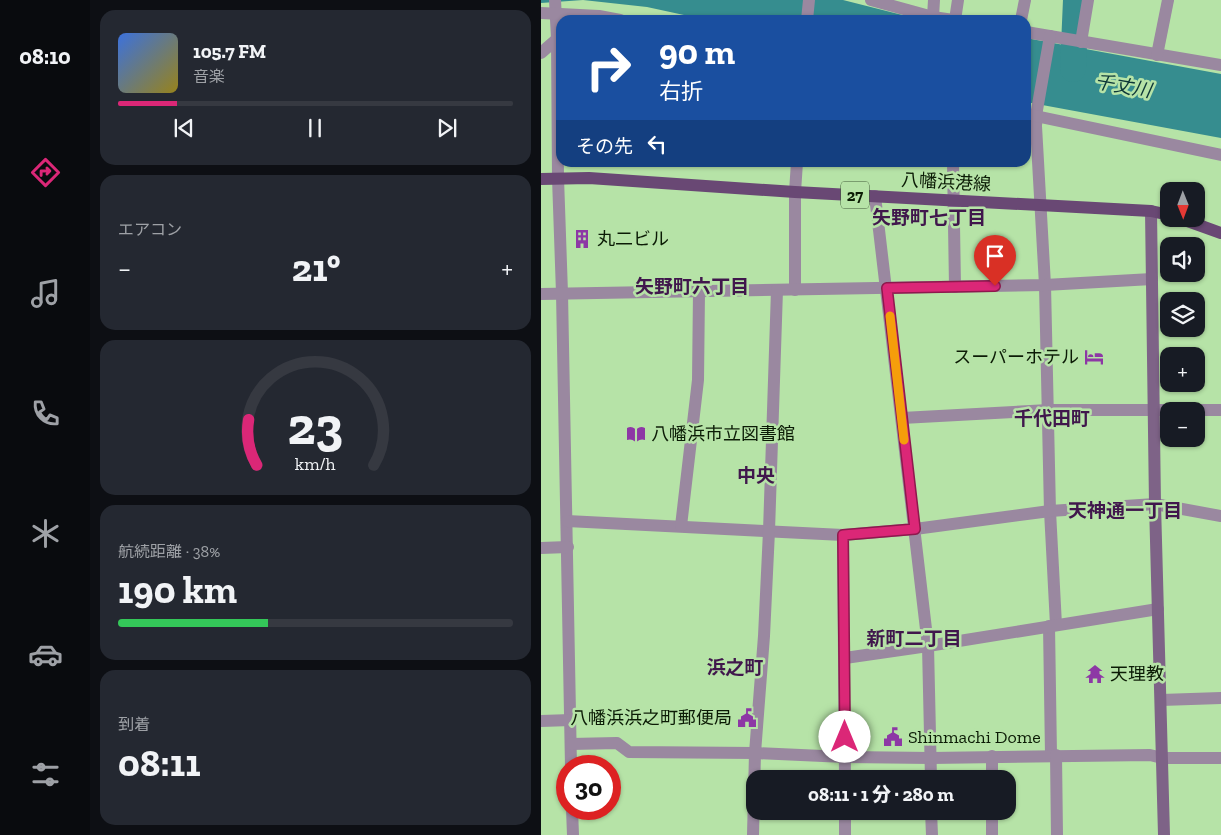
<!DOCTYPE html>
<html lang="ja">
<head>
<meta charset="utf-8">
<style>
  :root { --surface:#171b24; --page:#242831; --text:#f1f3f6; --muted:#9ea1a6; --line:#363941; --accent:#db2777 }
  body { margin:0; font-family:"Zilla Slab","Noto Sans JP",serif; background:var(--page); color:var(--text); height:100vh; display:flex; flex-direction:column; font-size:19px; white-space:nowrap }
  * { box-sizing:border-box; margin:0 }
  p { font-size:16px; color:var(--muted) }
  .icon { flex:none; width:28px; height:28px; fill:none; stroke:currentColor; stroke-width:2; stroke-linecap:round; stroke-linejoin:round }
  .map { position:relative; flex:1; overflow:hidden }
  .sheet { display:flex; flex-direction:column; gap:10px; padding:10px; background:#0d0f14; width:451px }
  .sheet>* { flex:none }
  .hud { position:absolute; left:15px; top:15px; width:475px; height:152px; border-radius:15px; box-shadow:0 1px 4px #0004; background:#1a4fa0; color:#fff; overflow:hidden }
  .needle { width:32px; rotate:179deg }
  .buttons { position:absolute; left:619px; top:182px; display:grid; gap:10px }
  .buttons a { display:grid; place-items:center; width:45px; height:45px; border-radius:10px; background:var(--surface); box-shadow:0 1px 4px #0004; font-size:25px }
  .speed { position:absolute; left:15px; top:755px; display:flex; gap:10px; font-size:25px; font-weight:700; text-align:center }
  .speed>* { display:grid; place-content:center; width:65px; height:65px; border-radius:50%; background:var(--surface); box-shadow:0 1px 4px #0004; line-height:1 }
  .speed .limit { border:8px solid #d22; background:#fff; color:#111 }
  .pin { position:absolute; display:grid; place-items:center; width:42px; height:42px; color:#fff; margin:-51px -21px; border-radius:50% 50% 50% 0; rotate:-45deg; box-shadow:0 0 5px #0007 }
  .pin .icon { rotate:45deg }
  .me { position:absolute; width:55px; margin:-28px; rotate:0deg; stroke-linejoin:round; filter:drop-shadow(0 0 4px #0008) }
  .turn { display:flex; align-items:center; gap:18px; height:105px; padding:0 20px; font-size:22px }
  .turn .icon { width:65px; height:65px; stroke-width:2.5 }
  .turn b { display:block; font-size:35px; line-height:42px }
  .then { display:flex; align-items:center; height:48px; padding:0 20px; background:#0003; gap:10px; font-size:19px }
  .big { font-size:38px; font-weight:800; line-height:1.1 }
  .sheet .card { flex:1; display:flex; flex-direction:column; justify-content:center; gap:8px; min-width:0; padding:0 18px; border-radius:15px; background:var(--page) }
  .sheet .dial { align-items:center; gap:0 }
  .dial svg { height:130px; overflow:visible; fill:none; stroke:var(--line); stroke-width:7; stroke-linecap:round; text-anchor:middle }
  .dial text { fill:var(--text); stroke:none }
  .song { display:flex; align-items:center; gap:15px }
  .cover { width:60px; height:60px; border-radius:8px; background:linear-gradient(135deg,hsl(220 70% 55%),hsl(50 70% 35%)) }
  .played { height:5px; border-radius:2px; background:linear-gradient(90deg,var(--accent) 15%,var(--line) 15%) }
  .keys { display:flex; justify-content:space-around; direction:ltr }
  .heat { display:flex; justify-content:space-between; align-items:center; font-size:28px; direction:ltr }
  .charge { height:8px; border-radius:4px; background:linear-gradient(90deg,#34c759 38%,var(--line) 0) }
  .trip { position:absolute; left:205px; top:770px; width:270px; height:50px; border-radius:15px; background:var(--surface); box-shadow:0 1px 4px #0004; font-weight:800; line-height:50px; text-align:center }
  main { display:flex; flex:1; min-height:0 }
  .tab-bar { display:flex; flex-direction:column; width:90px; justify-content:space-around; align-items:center; background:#090b0e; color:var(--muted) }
  .tab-bar .icon { width:35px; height:35px }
  .tab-bar .current { color:var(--accent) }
  .tab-bar b { font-size:22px; color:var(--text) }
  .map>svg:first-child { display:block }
</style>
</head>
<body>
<main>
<nav class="tab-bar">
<b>08:10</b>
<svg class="icon current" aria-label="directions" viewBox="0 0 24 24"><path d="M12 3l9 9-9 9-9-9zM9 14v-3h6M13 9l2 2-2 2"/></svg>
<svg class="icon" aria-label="music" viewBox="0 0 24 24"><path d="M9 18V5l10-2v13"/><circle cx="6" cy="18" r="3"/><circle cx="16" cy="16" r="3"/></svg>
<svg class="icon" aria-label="phone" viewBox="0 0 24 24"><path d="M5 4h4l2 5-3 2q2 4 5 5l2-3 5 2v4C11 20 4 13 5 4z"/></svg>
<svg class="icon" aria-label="climate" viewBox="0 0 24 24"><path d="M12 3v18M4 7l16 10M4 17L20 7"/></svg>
<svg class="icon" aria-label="car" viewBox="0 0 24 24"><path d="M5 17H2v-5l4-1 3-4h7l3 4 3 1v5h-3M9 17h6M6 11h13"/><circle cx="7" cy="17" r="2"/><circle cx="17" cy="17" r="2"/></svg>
<svg class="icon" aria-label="filters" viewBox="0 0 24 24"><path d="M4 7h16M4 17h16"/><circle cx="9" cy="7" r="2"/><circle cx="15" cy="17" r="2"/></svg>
</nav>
<section class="sheet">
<div class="card">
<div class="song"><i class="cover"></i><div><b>105.7 FM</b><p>音楽</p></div></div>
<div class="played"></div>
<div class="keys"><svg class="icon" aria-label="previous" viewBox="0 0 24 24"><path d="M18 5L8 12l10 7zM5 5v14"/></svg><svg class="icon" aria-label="pause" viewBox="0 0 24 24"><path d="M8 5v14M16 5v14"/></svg><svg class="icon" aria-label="next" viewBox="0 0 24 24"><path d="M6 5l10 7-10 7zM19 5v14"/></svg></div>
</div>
<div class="card"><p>エアコン</p>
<div class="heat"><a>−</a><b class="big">21°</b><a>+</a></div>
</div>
<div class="card dial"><svg viewBox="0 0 100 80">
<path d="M14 69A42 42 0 1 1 86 69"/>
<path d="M14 69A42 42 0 0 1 9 41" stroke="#db2777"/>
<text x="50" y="56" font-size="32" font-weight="700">23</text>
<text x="50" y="72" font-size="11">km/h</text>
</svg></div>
<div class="card"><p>航続距離 · 38%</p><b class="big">190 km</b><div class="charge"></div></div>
<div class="card"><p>到着</p><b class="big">08:11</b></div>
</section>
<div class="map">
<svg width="680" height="835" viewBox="0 0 680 835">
  <rect width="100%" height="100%" fill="#b6e3a7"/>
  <!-- water -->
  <g fill="#368d8f">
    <path d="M0,0H302L381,20H166L106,7L42,0L0,3Z"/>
    <path d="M485,38L680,74V138L485,102Z"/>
  </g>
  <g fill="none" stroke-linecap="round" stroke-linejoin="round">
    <!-- river -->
    <path stroke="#368d8f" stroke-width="26" d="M532,69L535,0"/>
    <!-- street -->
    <g stroke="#9a88a0" stroke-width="12">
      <path d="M14,0L16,39L17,178L21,293L30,766"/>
      <path d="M330,0L392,17L412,20"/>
      <path d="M0,13L58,16L79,20"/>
      <path d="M392,17L393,0"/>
      <path d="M266,20L268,0"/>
      <path d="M414,20L417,0"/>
      <path d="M480,20L484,0"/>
      <path d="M485,32L680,65"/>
      <path d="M509,36L496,110L495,126L504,285L509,511L515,625"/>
      <path d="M540,42L547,0"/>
      <path d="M0,53L16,39"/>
      <path d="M616,55L627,0"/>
      <path d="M485,114L680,155"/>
      <path d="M412,162L414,287"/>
      <path d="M334,196L387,646L390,779"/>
      <path d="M254,290V192L256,162"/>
      <path d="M0,294L504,285L611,279"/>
      <path d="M361,418L508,410H680"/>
      <path d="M26,521L302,535L374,529L509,511L614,504L680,516"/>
      <path d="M140,526L157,380L158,292"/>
      <path d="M302,535L304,779"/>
      <path d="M0,548L27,547"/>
      <path d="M508,626L510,755"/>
      <path d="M304,658L387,646L617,609"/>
      <path d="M620,700L680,698"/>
      <path d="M0,721L30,720"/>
      <path d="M30,744L76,743L88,752L214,753L304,757L390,758L609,755L621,758H680"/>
      <path d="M515,755L516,835"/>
      <path d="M451,756V779"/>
      <path d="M31,809L32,835"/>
      <path d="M390,811L391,835"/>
      <path d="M451,811V835"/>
      <path d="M212,835L214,753L223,636L228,531L236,290"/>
      <path d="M304,835V811"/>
    </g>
    <!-- secondary -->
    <path stroke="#7e6387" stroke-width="12" d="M610,211L614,504L623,835"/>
    <!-- primary -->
    <g stroke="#694874" stroke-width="12">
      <path d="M0,179L48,178L254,192L610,211L628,215"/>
      <path d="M641,219L680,233"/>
    </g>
  </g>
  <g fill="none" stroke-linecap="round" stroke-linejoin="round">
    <!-- route casing -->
    <g stroke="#8e194d" stroke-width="12">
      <path id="route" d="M304,737L302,535L374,529L346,288L454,286"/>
    </g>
    <!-- route -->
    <use href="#route" stroke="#db2777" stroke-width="9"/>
    <!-- slow -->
    <path stroke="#f59e0b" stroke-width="9" d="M349,316L363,440"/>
  </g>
  <!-- icons -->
  <defs>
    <g id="building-bare" transform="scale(1.5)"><path d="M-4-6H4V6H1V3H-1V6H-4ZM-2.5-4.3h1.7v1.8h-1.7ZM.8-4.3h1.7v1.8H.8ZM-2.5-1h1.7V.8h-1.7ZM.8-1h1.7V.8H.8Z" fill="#8d38a5" stroke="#b6e3a7" stroke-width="2.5" paint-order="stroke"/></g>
    <g id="hotel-bare" transform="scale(1.5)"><path d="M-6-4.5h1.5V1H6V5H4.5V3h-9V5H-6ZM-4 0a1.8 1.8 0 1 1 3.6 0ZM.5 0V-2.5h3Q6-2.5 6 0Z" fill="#8d38a5" stroke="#b6e3a7" stroke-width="2.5" paint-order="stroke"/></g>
    <g id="library-bare" transform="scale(1.5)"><path d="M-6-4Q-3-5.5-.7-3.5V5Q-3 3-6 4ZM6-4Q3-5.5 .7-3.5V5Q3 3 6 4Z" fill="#8d38a5" stroke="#b6e3a7" stroke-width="2.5" paint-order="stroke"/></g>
    <g id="temple-bare" transform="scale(1.5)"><path d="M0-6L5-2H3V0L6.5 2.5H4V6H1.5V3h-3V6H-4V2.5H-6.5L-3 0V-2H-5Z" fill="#8d38a5" stroke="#b6e3a7" stroke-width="2.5" paint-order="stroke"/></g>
    <g id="civic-bare" transform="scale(1.5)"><path d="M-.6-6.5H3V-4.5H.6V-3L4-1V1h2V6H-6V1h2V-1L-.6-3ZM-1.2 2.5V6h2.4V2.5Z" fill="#8d38a5" stroke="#b6e3a7" stroke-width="2.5" paint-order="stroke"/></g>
  </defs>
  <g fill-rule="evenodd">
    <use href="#building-bare" x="41" y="239"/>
    <use href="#hotel-bare" x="553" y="357"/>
    <use href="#library-bare" x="95" y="434"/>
    <use href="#temple-bare" x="554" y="674"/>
    <use href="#civic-bare" x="206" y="718"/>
    <use href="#civic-bare" x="352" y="737"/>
  </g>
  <g text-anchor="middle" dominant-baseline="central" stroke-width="5" stroke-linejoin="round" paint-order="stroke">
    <!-- shield labels -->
    <rect fill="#b6e3a7" stroke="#3e5736" stroke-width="1" x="300" y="181.5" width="28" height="27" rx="4"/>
    <g font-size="16" font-weight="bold" fill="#0b1b05">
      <text x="314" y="195">27</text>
    </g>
    <!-- street labels -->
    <g font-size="18" fill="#0b1b05" stroke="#b6e3a7">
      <text transform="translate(405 182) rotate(3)">八幡浜港線</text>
    </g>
    <!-- poi labels -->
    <g font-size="18" fill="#0b1b05" stroke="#b6e3a7" text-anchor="start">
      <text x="56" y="239">丸二ビル</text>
      <text x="538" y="357" text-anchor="end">スーパーホテル</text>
      <text x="110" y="434">八幡浜市立図書館</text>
      <text x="569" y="674">天理教</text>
      <text x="191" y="718" text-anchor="end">八幡浜浜之町郵便局</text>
      <text x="367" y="737">Shinmachi Dome</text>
    </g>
    <!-- water labels -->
    <g font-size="19" font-style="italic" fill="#0d3738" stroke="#b6e3a7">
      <text transform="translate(582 86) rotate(10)">千丈川</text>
    </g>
    <!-- neighbourhood labels -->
    <g font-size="19" font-weight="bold" fill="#40174c" stroke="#b6e3a7">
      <text x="388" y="217">矢野町七丁目</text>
      <text x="151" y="286">矢野町六丁目</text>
      <text x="511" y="418">千代田町</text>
      <text x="215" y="475">中央</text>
      <text x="584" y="510">天神通一丁目</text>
      <text x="373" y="638">新町二丁目</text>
      <text x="194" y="667">浜之町</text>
    </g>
  </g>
</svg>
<div class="buttons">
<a><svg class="needle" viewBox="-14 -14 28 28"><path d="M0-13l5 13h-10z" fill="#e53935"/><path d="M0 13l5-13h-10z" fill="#9ea1a6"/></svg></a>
<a><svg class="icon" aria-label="sound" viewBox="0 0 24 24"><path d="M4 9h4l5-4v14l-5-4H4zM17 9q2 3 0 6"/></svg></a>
<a><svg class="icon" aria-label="layers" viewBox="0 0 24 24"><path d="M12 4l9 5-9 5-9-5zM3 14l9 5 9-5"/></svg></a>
<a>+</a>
<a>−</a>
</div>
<div class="speed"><div class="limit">30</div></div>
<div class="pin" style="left:454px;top:286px;background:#d93025"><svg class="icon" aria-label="arrive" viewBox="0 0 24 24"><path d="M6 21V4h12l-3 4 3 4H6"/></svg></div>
<svg class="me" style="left:304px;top:737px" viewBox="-20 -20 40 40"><circle r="19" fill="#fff"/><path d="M0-13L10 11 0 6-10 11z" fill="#db2777"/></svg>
<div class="trip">08:11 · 1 分 · 280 m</div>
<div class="hud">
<div class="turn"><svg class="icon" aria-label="right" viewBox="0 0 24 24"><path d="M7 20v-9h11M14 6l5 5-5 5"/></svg><div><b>90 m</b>右折</div></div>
<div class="then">その先<svg class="icon" aria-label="left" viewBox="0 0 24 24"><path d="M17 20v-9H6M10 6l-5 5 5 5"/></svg></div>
</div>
</div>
</main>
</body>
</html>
